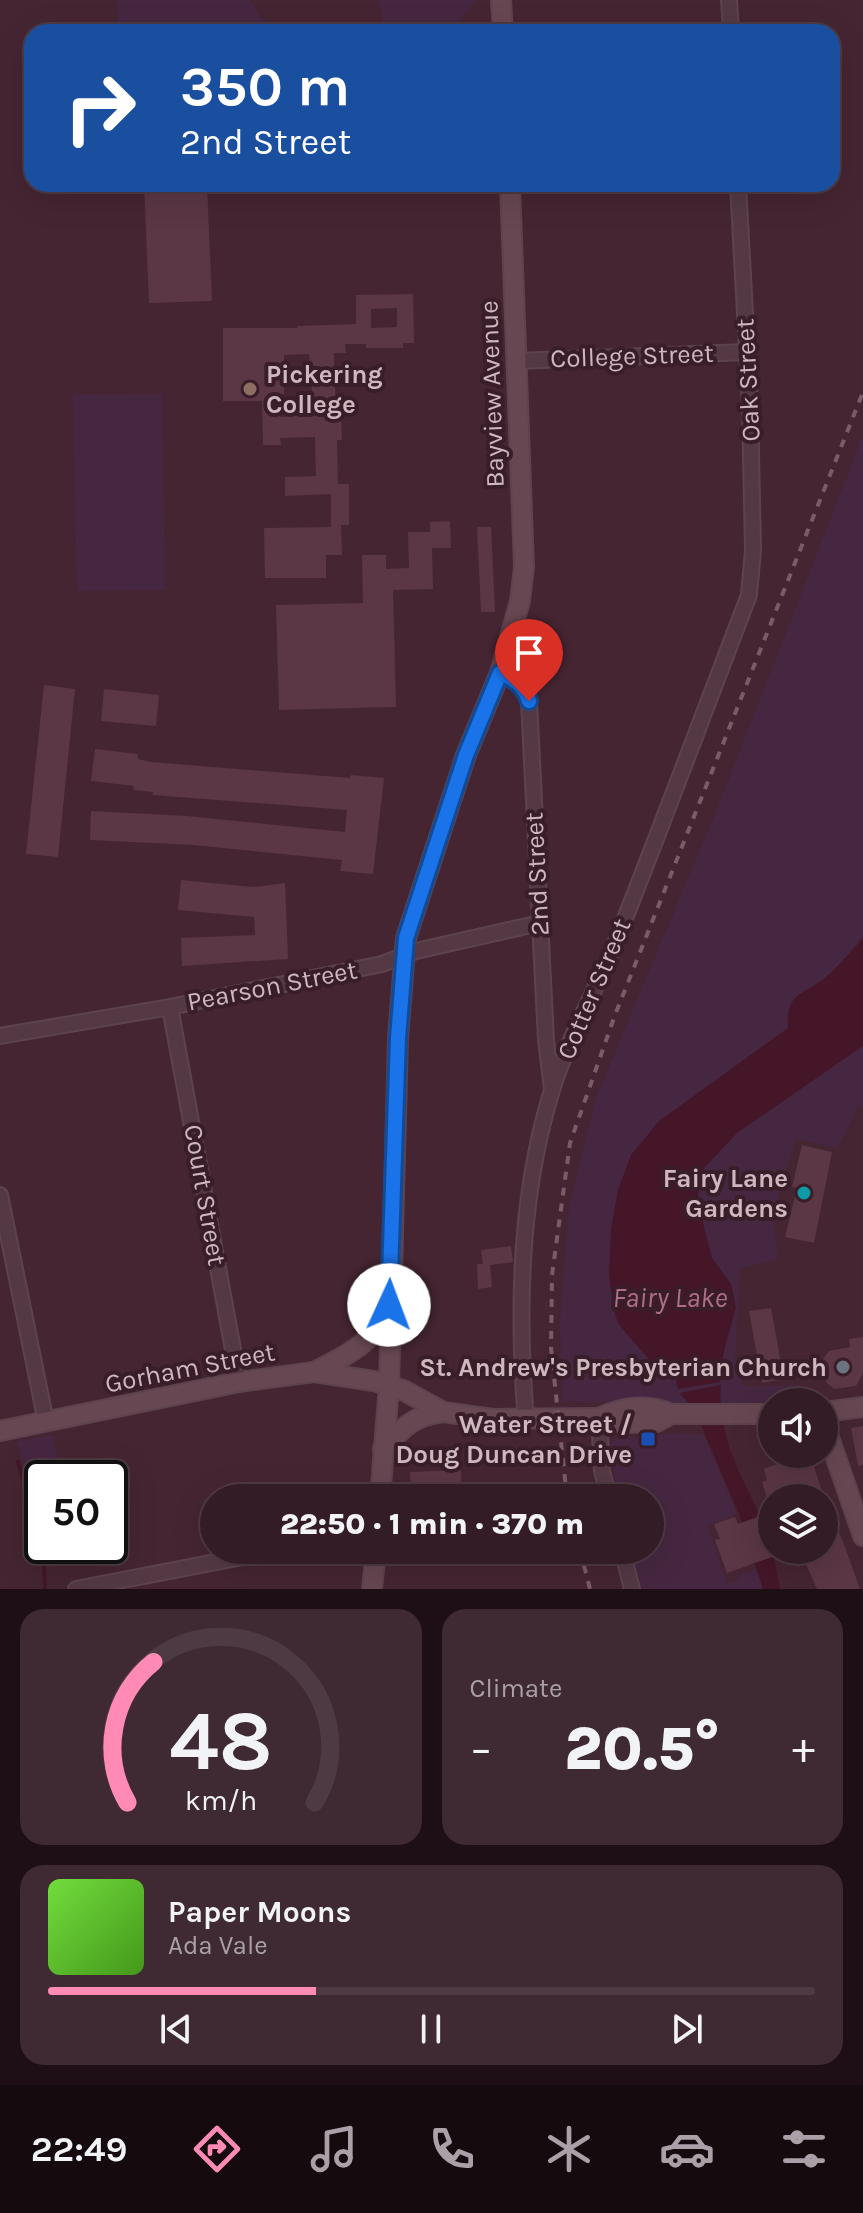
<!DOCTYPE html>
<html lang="en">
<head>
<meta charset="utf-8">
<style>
  :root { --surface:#341c26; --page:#3f2932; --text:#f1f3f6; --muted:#a9a1a7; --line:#4e3a43; --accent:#ff8ab5 }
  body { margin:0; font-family:Karla,sans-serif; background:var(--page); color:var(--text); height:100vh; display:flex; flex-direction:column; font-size:30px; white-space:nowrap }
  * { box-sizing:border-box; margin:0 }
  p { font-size:26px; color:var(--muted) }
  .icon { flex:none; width:44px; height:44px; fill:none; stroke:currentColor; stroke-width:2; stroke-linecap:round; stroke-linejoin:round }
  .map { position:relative; height:1589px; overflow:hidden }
  .sheet { display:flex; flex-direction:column; gap:20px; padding:20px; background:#1d0f15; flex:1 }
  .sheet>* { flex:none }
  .guide { position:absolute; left:24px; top:24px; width:816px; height:168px; border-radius:24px; box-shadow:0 8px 32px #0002,0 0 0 2px var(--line); background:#1a4fa0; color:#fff; overflow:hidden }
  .controls { position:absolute; left:758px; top:1388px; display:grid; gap:16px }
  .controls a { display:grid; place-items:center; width:80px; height:80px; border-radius:50%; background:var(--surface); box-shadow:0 8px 32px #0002,0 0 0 2px var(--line); font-size:40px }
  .speed { position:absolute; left:24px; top:1460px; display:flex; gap:16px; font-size:40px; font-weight:700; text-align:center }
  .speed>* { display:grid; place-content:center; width:104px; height:104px; border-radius:50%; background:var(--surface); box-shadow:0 8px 32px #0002,0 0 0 2px var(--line); line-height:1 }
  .speed .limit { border:4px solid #111; border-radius:12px; background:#fff; color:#111 }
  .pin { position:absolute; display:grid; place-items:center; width:68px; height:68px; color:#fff; margin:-82px -34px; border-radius:50% 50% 50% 0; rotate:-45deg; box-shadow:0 0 8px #0007 }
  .pin .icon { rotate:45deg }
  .me { position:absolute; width:88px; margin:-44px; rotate:2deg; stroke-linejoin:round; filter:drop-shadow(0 0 6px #0008) }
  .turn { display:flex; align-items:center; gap:28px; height:168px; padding:0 24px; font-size:36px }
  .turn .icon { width:104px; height:104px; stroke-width:2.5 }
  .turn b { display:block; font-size:56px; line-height:68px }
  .big { font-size:60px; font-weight:800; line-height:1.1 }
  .sheet .card { flex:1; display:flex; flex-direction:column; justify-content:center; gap:12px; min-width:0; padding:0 28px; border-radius:24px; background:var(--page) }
  .sheet .dial { align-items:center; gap:0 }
  .dial svg { height:208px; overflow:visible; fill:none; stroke:var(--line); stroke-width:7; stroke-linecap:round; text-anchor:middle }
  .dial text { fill:var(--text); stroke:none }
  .song { display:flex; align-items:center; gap:24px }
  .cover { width:96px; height:96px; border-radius:12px; background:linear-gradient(135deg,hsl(100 70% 55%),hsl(100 70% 35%)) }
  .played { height:8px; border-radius:4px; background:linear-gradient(90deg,var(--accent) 35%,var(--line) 35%) }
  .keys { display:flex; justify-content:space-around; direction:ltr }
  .heat { display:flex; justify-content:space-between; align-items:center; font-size:44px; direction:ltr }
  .sheet .tiles { flex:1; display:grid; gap:20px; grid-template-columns:1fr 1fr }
  .card:last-child { grid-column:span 2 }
  .trip { position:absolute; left:200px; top:1484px; width:464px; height:80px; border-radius:40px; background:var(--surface); box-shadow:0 8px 32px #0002,0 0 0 2px var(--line); font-weight:800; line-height:80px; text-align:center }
  .tabs { display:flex; height:128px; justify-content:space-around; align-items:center; background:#150b0f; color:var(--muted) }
  .tabs .icon { width:56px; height:56px }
  .tabs .selected { color:var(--accent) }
  .tabs b { font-size:36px; color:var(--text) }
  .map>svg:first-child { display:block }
</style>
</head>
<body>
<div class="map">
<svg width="863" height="1589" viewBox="0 0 863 1589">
  <rect width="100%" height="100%" fill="#452532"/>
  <!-- green -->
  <g fill="#462741">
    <path d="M117,0H249L272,32H118Z"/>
    <path d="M379,0H476L450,32H384Z"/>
    <path d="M162,394L165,590L77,591L73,395Z"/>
    <path d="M863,436V1107L859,1106L837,1148L796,1139L772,1214L778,1259L740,1269L735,1361L743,1387L793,1385L795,1402H772V1406L563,1401L560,1322L569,1209L596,1098L718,807Z"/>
    <path d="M674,1433L704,1435L737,1514L707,1526L727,1584L736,1581L741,1574L768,1566L774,1589H642L630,1550H650V1498H617L610,1445L614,1439Z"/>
    <path d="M52,1435L63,1478H42V1505L35,1506L17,1442Z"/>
  </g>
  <!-- water -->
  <g fill="#441628">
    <path d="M863,938V1046L737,1133L704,1168L698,1194L704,1227L712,1258L731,1284L736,1307L723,1355L720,1382L678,1389L676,1380L665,1378L619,1325L613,1308L609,1274L611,1229L618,1190L631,1155L659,1121L788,1028C784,991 808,994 827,976C840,965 851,951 863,938Z"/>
    <path d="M721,1385C717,1435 740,1472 760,1516C770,1538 776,1565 780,1589H763L739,1514L694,1409L679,1393Z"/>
  </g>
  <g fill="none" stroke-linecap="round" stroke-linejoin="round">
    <!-- stream -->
    <g stroke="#441628" stroke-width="4">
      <path d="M18,1462L42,1544"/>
      <path d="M43,1546L45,1589"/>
    </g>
  </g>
  <!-- building -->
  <g fill="#5b3645" fill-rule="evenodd">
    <path d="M144,184H207L212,301L149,303Z"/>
    <path d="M413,294L414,343H403V348H366V344H345L346,353H334L336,415H341L342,440H337L338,484H349V525H341L342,555H326V578H265L264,528L331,527V494L285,496V477L316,476L315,437L280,438L281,445H263L262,401H223V328H297V326L356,324V295ZM397,308V327L371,328V309ZM309,354L314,415L280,417L279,394H284V355Z"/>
    <path d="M450,521L451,548H432L433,589L393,590L396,707L279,710L276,605L363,603L362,555H386V569L409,568L408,532H430V522Z"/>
    <path d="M477,527H491L495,612H481Z"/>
    <path d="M44,685L75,689L58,857L26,854Z"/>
    <path d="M104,689L159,695L156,726L101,721Z"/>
    <path d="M95,749L138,754V759L151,762L350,778L351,775L384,778L373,874L340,871L342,860L193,845L90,840L91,811L187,816L345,832L347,810L152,795L153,792L133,790L134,786L91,781Z"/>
    <path d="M181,880L253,887L285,883L288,959L182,966L181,938L255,935L254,917L178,910Z"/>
    <path d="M802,1145L832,1152L814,1243L785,1237L797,1188L792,1187Z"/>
    <path d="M511,1246L513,1262L490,1265L492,1287L478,1289L477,1264H483L481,1250Z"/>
    <path d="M771,1308L784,1379L762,1383L749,1311Z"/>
    <path d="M863,1337V1373L856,1386L834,1389L826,1382L823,1359L829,1351L850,1347L849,1339Z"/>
    <path d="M863,1426V1465L858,1466L851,1428Z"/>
    <path d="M787,1454H810L824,1498H767L762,1482L767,1480L764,1469L783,1462L781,1456Z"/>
    <path d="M461,1470V1489L476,1488V1498H411L410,1472Z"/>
    <path d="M824,1500L842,1539L860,1589H817L806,1564L801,1550H824Z"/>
    <path d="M772,1512V1557L727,1573L715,1540L720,1539L714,1524L735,1517L738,1524Z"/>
  </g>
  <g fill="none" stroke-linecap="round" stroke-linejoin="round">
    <!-- minor casing -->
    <g stroke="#5d434d" stroke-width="18">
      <g id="minor">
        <path d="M729,0L731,32"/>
        <path d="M517,361L746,352"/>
        <path d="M500,673C513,678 525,687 529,701L546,1040L552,1089"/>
        <path d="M170,1007L239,1382"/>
        <path d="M0,1036L170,1007L382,964L416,951L540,923"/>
        <path d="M0,1195L46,1422"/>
        <path d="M599,1418L602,1471L609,1498"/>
        <path d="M526,1420C517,1313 520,1193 552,1090C568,1038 597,989 617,939C662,825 705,710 749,595L753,550L750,405L738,184"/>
        <path d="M622,1550L632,1589"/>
        <path d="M76,1589L278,1550"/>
      </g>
    </g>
    <!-- secondary casing -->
    <g stroke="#5d434d" stroke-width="22">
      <g id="secondary">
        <path d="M501,0L503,32"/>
        <path d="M314,1372C345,1356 372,1345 386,1311"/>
        <path d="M824,1412L863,1407"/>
        <path d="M599,1418C622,1407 648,1403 671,1414H772"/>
        <path d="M824,1423L863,1536"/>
        <path d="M0,1431L239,1382L314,1372L374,1381L403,1390L443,1412L493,1419L599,1418L624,1423L657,1422L671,1414"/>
        <path d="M383,1449C403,1428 412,1416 443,1412"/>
        <path d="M380,1498L389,1386L398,1038L406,938L466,755L500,673L520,601L524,567L510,184"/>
        <path d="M372,1589L376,1550"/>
      </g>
    </g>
    <!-- minor -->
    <use href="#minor" stroke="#543944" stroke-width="14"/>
    <!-- secondary -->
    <use href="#secondary" stroke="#674752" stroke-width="18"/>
    <!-- rail -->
    <g stroke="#7b5b68" stroke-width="4" stroke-dasharray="8 8" stroke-linecap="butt">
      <path d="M567,1498L551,1348L552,1275L570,1143L615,1015L863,392"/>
      <path d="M580,1550L590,1589"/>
    </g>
  </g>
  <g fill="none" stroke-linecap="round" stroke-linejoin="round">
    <!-- route casing -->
    <g stroke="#114b97" stroke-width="20">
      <path id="route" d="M389,1305L398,1038L406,938L466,755L500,673C513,678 525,687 529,701"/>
    </g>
    <!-- route -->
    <use href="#route" stroke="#1a73e8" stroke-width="14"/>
  </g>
  <!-- markers -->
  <circle fill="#8d6e63" stroke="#391e29" stroke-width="3" cx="250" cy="389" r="8"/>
  <circle fill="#0f9aa8" stroke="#391e29" stroke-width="3" cx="804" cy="1193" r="8"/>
  <circle fill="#6b7280" stroke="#391e29" stroke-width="3" cx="843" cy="1367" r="8"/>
  <rect fill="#1a4fb4" stroke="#391e29" stroke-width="3" x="640" y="1431" width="16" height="16" rx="4"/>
  <g text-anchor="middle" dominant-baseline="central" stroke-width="8" stroke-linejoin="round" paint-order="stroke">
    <!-- street labels -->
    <g font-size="26" fill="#ceb7bf" stroke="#391e29">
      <text transform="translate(632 356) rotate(-2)">College Street</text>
      <text transform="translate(748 380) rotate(-93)">Oak Street</text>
      <text transform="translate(492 394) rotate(-92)">Bayview Avenue</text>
      <text transform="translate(537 874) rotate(-93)">2nd Street</text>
      <text transform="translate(272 986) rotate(-11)">Pearson Street</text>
      <text transform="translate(594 989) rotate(-67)">Cotter Street</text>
      <text transform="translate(205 1195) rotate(80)">Court Street</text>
      <text transform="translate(190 1368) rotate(-11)">Gorham Street</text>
    </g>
    <!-- poi labels -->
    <g font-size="26" font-weight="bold" fill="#ceb7bf" stroke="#391e29" text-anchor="end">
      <text x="266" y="374" text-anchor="start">Pickering<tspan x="266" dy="30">College</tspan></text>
      <text x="788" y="1178">Fairy Lane<tspan x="788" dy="30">Gardens</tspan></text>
      <text x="827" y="1367">St. Andrew's Presbyterian Church</text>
      <text x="632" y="1424">Water Street /<tspan x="632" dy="30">Doug Duncan Drive</tspan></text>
    </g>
    <!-- water labels -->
    <g font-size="28" font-style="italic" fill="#af6d88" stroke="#391e29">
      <text x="670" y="1297">Fairy Lake</text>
    </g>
  </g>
</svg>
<div class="controls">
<a><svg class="icon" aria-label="sound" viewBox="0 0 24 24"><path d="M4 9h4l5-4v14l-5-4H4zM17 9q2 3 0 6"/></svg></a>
<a><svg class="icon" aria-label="layers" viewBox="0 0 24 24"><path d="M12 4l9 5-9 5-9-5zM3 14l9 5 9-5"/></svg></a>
</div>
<div class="speed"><div class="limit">50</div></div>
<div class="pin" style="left:529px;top:701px;background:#d93025"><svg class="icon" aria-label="arrive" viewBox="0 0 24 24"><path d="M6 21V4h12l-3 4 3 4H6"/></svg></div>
<svg class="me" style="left:389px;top:1305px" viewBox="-20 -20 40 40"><circle r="19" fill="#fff"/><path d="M0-13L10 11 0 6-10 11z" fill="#1a73e8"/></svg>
<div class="trip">22:50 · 1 min · 370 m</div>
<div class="guide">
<div class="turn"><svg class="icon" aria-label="right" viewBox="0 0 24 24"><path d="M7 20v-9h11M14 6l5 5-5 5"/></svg><div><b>350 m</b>2nd Street</div></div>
</div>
</div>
<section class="sheet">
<div class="tiles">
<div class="card dial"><svg viewBox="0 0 100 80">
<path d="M14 69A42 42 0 1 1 86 69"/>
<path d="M14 69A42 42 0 0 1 24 15" stroke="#ff8ab5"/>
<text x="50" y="56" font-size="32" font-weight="700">48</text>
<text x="50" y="72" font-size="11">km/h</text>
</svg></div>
<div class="card"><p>Climate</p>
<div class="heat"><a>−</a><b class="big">20.5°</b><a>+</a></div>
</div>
<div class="card">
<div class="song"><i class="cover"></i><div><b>Paper Moons</b><p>Ada Vale</p></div></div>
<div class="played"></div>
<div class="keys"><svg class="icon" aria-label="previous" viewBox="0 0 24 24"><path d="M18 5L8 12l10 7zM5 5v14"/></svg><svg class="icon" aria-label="pause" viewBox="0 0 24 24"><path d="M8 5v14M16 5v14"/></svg><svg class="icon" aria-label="next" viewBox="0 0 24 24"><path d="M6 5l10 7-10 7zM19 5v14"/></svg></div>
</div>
</div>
</section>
<nav class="tabs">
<b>22:49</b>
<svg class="icon selected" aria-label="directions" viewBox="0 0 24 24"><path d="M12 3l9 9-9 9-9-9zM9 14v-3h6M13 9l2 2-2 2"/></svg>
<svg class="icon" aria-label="music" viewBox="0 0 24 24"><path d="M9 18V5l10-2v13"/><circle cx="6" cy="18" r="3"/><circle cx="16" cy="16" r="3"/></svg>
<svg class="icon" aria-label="phone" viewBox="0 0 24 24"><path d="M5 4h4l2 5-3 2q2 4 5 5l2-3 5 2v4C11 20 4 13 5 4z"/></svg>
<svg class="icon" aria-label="climate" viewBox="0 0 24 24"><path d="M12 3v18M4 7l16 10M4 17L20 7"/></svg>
<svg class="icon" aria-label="car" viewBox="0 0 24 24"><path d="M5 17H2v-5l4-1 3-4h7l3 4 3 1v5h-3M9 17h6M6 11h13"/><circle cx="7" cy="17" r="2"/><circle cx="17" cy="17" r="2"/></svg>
<svg class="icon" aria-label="filters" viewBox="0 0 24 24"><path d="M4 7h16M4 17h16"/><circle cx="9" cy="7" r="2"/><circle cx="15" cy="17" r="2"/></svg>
</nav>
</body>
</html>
